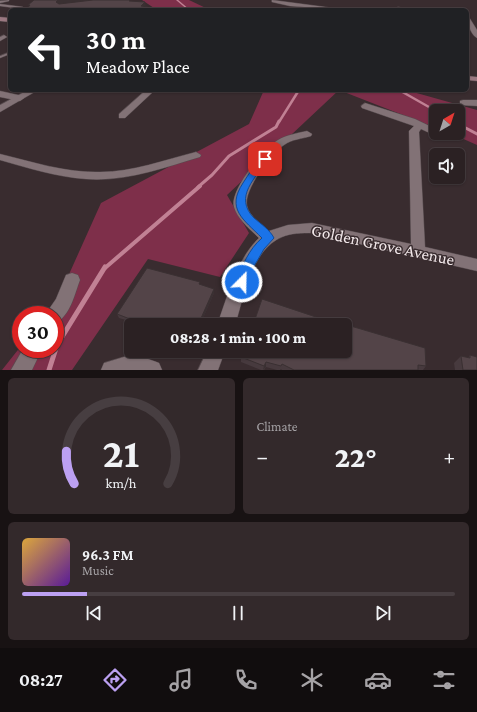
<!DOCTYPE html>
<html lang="en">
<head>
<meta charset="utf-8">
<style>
  :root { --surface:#2b2123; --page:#33292b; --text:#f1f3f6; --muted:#a6a3a6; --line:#473e41; --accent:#bca0f2 }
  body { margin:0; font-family:"Crimson Pro",serif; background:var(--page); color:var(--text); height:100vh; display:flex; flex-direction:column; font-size:15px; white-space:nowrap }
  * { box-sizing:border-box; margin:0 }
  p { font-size:13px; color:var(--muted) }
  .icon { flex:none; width:22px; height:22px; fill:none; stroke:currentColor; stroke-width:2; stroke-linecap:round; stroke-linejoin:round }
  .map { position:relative; height:370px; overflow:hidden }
  .drawer { display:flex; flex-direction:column; gap:8px; padding:8px; background:#181213; flex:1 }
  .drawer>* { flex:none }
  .hud { position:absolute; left:8px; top:8px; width:461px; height:84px; border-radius:6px; box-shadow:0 1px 3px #0004,0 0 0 1px var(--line); background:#202124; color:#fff; overflow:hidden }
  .needle { width:26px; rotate:39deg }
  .controls { position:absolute; left:429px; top:104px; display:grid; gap:8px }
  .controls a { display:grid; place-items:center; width:36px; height:36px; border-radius:6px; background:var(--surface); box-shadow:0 1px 3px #0004,0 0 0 1px var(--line); font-size:20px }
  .speed { position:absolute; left:12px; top:306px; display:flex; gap:8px; font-size:20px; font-weight:700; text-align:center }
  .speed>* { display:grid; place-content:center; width:52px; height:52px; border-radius:50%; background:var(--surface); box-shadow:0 1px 3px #0004,0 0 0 1px var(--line); line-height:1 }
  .speed .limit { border:6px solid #d22; background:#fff; color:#111 }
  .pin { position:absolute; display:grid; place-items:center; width:34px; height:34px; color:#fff; margin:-17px; border-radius:8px; box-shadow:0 2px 6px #0006 }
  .me { position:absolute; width:44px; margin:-22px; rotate:23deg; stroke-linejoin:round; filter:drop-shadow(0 0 3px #0008) }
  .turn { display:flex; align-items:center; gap:14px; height:84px; padding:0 12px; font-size:18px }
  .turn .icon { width:52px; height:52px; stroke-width:2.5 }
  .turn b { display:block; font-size:28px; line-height:34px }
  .big { font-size:30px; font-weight:800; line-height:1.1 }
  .drawer .tile { flex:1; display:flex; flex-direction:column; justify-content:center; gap:6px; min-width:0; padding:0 14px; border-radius:6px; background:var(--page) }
  .drawer .dial { align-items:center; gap:0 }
  .dial svg { height:104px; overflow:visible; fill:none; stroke:var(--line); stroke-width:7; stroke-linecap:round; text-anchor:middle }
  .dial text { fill:var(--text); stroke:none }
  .song { display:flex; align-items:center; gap:12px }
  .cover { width:48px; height:48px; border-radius:6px; background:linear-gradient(135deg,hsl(40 70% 55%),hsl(270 70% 35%)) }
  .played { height:4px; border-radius:2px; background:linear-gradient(90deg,var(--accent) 15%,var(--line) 15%) }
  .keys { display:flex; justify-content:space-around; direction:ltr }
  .heat { display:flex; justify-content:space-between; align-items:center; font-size:22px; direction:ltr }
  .drawer .tiles { flex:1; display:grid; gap:8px; grid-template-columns:1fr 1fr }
  .tile:last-child { grid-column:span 2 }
  .trip { position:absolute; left:124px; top:318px; width:228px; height:40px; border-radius:6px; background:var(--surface); box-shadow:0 1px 3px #0004,0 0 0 1px var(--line); font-weight:800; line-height:40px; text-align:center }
  .menu { display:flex; height:64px; justify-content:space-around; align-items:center; background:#110d0e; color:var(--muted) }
  .menu .icon { width:28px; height:28px }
  .menu .current { color:var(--accent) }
  .menu b { font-size:18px; color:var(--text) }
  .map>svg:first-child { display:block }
</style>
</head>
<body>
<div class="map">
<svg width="477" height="370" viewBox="0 0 477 370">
  <rect width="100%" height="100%" fill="#392c2f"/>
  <!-- green -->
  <g fill="#7e2f4a">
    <path d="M142,0H189L210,10H157Z"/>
    <path d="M264,90H406L477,110V145L450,133H458V111H436V128L339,90L227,195L249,233L220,277L148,259L72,370H2L21,346V349H55L57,301L101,203L249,124Z"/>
  </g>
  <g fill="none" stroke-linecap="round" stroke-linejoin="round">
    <!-- stream-far4 -->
    <path stroke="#c18194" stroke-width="1.5" d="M177,0L189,10"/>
    <!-- stream-far3 -->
    <g stroke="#c18194" stroke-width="2.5">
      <path d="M399,90L436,111"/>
      <path d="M279,122L299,90"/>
    </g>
    <!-- stream-far2 -->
    <g stroke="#c18194" stroke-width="3">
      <path d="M458,124L477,134"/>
      <path d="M198,187L212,175L229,156L276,127L279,121"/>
    </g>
    <!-- stream-far1 -->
    <path stroke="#c18194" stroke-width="4" d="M105,268L200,186"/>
    <!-- stream -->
    <path stroke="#c18194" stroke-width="5" d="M49,370L57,345L105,267"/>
    <!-- service casing -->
    <g stroke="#564b4e" stroke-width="1">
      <g id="service">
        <path d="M0,4L23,7L24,8L23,9L0,6Z"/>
        <path d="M10,52V54L0,58V56Z"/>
      </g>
    </g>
    <!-- minor casing -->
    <g stroke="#564b4e" stroke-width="1">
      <g id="minor">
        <path d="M9,0V1L0,3V1Z"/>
        <path d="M272,0L348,10L290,6L272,2Z"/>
        <path d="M398,7L414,10H396Z"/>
        <path d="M467,14L477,30V38C470,34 467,22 467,14Z"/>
        <path d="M4,35L7,37L0,41V37Z"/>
        <path d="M146,90H155L125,118H119V114Z"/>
        <path d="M0,91L23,96L24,98L20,101L0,97Z"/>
        <path d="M463,100H477V106L460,105V101Z"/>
        <path d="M365,103L415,119L436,129V133H438L434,135L421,129L419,132L425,247L477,259V271L312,233C302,233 291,233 282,237C251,250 244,297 235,325H217C228,296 236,260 259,238C250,229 238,220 234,207C229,191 264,148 278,140C286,135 298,133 307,131L312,134L311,136C302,139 292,139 284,145C272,153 243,190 247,206C249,216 262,225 269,231L288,225L312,223L411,244L409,131L414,126L362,108L361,106Z"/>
        <path d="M196,152L201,155L200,157C163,168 125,182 86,179C57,177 28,168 0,160V154C33,162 66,173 100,172C133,172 164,160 196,152Z"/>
        <path d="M72,273L78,275L80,280C75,293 70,317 55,323V315H45L56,299L66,275Z"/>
        <path d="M23,349H42L32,370H11Z"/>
        <path d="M207,351H225L218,370H198Z"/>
        <path d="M127,356C138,355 148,359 159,363L162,370H101L104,363Z"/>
      </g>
    </g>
    <!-- tertiary casing -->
    <g stroke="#564b4e" stroke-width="1">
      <path id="tertiary" d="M28,90H38L0,112V105Z"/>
    </g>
    <!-- secondary casing -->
    <g stroke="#564b4e" stroke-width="1">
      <g id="secondary">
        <path d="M0,17L10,18V22L0,21Z"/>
        <path d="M467,76L477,77V81L467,80Z"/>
      </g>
    </g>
    <!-- service -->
    <use href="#service" fill="#827276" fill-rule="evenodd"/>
    <!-- minor -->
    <use href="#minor" fill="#827276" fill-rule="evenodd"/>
    <!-- tertiary -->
    <use href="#tertiary" fill="#827276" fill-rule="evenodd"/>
    <!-- secondary -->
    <use href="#secondary" fill="#9b7881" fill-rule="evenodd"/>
  </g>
  <!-- wall -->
  <g fill="#473a3e">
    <path d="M200,285L214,289V293L200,325H131V326L130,325L129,321L119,318L117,314Z"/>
    <path d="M344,324L426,366L423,370H282L281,369L280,370H277L266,367L264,370H261L241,362V357L345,351V325H343Z"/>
    <path d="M470,355L477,370H455L454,363L461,356L468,358Z"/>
  </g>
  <!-- shaded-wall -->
  <g fill="#3a3032">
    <path d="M58,0H102L59,5L56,2Z"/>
    <path d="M145,2L146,6L143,9L148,7V10H141V6Z"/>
    <path d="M214,289V293L200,325H198Z"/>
    <path d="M266,362V367L263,370L264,366Z"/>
  </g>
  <!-- building -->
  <g fill="#534448" stroke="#3a3032">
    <path d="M34,0H61H58L56,2L59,4L93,0H130L129,1L145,2L141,6L148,7L141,10H26L30,5H28Z"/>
    <path d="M147,268L200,282L199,284L214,289L198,325H139L128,322L130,319L117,314Z"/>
    <path d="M262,299L322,319L321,325H253Z"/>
    <path d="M344,324L425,348L426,366L418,365V370H294L282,364L281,366L266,362L264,366L241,357L243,351H336L339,352L340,351H345V325H343Z"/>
    <path d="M470,355L477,357V370H463L461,356L470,358Z"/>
  </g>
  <!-- route -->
  <path fill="#1a73e8" stroke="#114b97" d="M262,157H268L269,159C256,177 233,197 254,218C261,224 270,230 274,238L264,249L253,268L246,285L242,287L238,285L236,282C242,266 249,249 262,238C243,219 226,209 243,183C249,174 254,165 262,157Z"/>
  <g text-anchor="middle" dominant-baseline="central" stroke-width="3" stroke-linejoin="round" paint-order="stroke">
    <!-- near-street labels -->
    <g font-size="17" fill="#f1e7e9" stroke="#392c2f">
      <text transform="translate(383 245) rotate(12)">Golden Grove Avenue</text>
    </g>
  </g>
</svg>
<div class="controls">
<a><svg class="needle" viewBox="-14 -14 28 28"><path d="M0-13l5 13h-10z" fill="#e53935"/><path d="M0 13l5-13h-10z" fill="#a6a3a6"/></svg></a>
<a><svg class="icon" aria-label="sound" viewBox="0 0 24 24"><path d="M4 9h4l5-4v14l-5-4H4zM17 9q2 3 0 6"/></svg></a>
</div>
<div class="speed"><div class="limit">30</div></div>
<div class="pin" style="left:265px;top:159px;background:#d93025"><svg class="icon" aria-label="arrive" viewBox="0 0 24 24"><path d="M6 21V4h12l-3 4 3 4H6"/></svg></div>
<svg class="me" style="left:242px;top:282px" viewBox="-20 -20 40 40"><circle r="17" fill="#1a73e8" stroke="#fff" stroke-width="3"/><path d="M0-11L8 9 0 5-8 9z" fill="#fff"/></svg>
<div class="trip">08:28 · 1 min · 100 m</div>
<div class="hud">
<div class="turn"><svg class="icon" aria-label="left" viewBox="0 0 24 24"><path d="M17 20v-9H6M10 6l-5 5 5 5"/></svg><div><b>30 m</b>Meadow Place</div></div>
</div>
</div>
<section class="drawer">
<div class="tiles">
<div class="tile dial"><svg viewBox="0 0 100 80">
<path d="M14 69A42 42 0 1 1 86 69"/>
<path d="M14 69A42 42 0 0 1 8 44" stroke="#bca0f2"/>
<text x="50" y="56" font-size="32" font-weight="700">21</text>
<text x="50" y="72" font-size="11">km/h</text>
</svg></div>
<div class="tile"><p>Climate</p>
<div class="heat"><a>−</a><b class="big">22°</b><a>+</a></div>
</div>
<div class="tile">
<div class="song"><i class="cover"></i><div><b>96.3 FM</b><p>Music</p></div></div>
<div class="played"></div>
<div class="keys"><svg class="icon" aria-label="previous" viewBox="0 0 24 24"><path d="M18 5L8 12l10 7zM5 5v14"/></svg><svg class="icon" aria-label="pause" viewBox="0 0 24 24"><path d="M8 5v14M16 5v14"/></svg><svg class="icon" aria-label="next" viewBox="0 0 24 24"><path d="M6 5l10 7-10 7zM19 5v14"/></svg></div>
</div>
</div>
</section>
<nav class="menu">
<b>08:27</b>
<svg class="icon current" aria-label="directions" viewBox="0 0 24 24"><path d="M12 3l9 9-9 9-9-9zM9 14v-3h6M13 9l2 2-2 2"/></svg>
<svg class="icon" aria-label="music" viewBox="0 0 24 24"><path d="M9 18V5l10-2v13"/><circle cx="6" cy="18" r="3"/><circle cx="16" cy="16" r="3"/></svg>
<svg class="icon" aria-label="phone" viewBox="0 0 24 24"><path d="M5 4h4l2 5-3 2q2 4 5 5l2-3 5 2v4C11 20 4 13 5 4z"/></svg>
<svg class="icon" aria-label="climate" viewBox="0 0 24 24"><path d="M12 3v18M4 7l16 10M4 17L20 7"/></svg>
<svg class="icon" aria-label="car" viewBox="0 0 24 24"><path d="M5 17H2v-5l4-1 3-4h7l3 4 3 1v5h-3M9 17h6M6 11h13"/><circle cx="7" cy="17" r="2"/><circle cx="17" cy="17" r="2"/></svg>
<svg class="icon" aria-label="filters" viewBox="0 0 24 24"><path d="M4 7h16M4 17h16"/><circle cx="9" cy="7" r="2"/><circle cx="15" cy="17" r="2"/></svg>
</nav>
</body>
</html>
